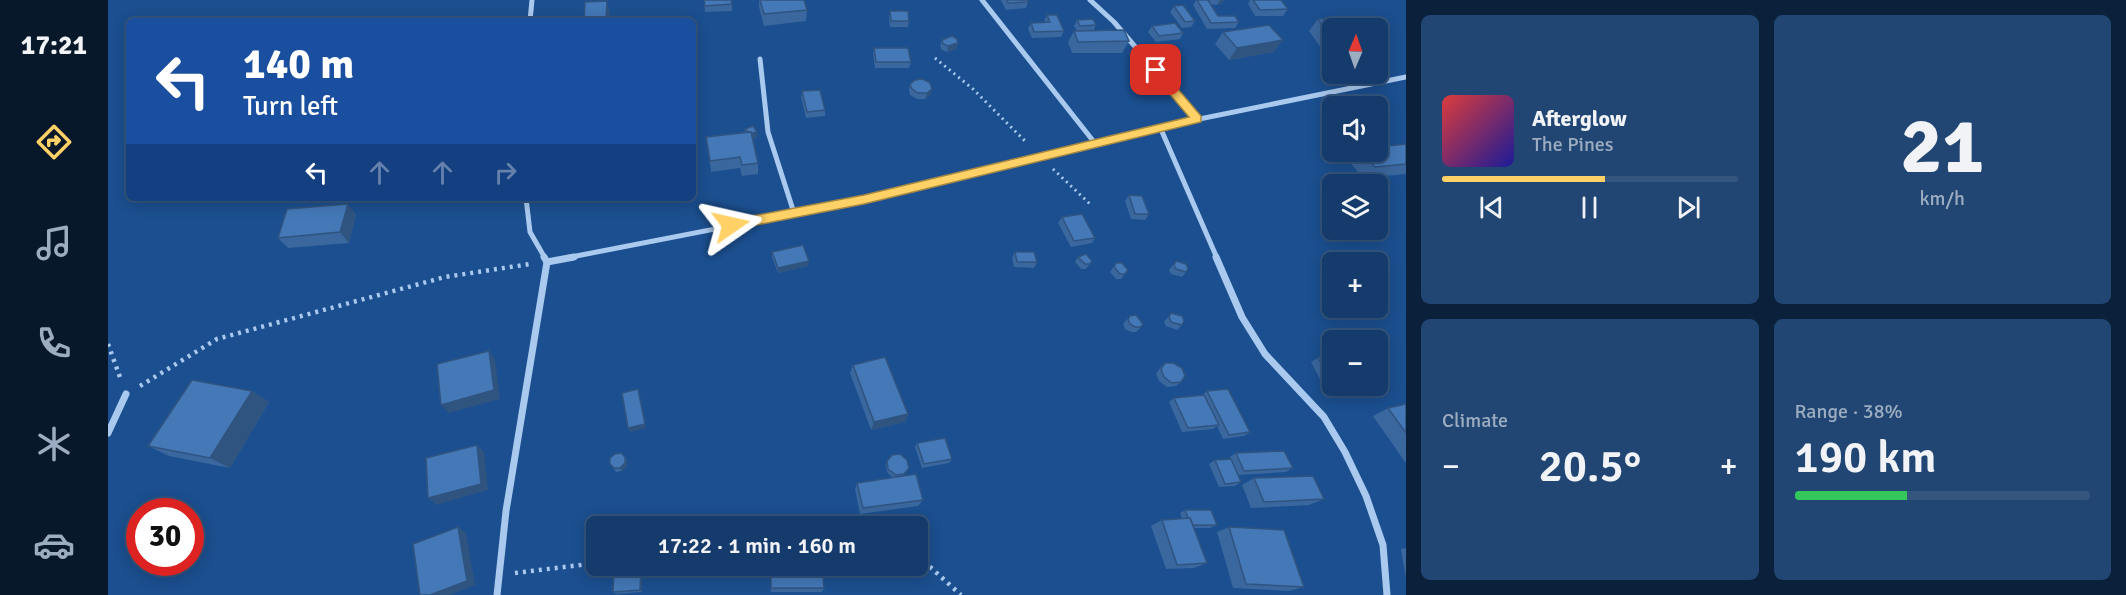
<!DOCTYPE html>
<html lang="en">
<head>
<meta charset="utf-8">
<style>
  :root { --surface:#143b6b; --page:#214673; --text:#f1f3f6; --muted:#9dadc1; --line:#33557e; --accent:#ffd166 }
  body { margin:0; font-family:Signika,sans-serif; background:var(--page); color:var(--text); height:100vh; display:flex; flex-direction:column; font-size:22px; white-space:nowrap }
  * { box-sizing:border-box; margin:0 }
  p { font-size:20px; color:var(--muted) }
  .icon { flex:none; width:33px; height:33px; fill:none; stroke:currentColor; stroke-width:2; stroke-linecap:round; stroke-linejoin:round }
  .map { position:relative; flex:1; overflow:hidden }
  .side { display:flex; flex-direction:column; gap:15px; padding:15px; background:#0b203b; width:720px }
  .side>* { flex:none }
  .banner { position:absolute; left:18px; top:18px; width:570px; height:183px; border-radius:9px; box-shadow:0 3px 15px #0003,0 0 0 2px var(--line); background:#1a4fa0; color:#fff; overflow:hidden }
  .needle { width:39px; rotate:2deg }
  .buttons { position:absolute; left:1214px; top:18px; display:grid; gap:12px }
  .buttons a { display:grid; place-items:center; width:66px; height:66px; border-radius:9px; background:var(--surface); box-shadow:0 3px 15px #0003,0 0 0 2px var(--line); font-size:30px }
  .speed { position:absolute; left:18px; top:498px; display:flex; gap:12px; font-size:30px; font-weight:700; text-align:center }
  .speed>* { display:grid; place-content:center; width:78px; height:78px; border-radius:50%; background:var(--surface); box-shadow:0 3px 15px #0003,0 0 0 2px var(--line); line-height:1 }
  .speed .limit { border:9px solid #d22; background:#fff; color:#111 }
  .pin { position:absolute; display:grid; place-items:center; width:51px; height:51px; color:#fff; margin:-26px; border-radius:12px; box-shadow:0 3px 9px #0006 }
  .me { position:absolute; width:66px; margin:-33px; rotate:79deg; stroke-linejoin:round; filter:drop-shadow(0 0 4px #0008) }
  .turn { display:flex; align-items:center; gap:21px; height:126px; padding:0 18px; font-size:27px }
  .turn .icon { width:78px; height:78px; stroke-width:2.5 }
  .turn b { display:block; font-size:42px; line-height:51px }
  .lanes { display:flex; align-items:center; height:57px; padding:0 18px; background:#0003; justify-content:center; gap:30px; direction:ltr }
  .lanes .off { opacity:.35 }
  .big { font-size:45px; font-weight:600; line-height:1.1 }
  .side .widget { flex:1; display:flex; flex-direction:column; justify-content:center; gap:9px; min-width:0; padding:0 21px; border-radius:9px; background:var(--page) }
  .side .dial { align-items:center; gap:0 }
  .dial b { font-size:78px; line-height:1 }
  .song { display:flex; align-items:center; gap:18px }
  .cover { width:72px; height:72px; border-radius:9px; background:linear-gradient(135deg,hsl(0 70% 55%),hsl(240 70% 35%)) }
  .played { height:6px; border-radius:3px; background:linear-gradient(90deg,var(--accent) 55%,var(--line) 55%) }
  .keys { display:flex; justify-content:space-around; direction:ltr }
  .heat { display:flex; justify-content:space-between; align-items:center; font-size:33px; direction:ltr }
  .charge { height:9px; border-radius:4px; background:linear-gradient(90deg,#34c759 38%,var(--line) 0) }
  .side .tiles { flex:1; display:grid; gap:15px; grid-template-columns:repeat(2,1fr) }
  .trip { position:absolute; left:478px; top:516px; width:342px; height:60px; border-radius:9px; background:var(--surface); box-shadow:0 3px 15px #0003,0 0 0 2px var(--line); font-weight:600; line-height:60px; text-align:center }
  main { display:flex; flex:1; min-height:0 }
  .tabs { display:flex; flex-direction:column; width:108px; justify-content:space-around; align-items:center; background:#08182b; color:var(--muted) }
  .tabs .icon { width:42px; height:42px }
  .tabs .selected { color:var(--accent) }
  .tabs b { font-size:27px; color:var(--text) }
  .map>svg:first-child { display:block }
</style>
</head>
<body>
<main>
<nav class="tabs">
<b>17:21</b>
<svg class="icon selected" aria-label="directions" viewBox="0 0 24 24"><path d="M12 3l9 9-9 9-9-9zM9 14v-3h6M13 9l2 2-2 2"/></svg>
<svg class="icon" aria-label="music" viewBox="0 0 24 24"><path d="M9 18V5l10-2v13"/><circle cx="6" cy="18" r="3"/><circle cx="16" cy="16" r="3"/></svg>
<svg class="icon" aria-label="phone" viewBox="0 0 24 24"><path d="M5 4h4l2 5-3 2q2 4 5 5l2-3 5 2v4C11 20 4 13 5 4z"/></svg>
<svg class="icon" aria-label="climate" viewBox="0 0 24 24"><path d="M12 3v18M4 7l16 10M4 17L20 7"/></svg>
<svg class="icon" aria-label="car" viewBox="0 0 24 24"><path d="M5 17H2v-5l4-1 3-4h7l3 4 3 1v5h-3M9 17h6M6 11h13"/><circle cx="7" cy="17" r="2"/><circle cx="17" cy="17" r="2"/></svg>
</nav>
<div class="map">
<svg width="1298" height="595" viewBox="0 0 1298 595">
  <rect width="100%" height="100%" fill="#1b4f8f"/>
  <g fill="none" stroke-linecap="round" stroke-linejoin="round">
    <!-- path-far1 -->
    <g stroke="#a9c9ee" stroke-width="3" stroke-dasharray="2 4" stroke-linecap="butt">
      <path d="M827,58L865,89L919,143"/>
      <path d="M945,169L983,205"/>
    </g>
    <!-- path -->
    <g stroke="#a9c9ee" stroke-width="4.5" stroke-dasharray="3 5" stroke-linecap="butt">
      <path d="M0,344L13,380"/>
      <path d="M32,386L109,339L337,277L422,264"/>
      <path d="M810,556L853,595"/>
      <path d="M407,573L489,563"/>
    </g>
    <!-- street-far1 -->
    <g stroke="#a9c9ee" stroke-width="5">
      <path d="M874,0L986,142"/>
      <path d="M982,0L1006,22L1089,119"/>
      <path d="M422,21L424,0"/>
      <path d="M652,59L660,132L686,213"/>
      <path d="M1052,127L1109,258"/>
      <path d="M418,198L422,232L437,258"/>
      <path d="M458,258L756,200L1052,127L1298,77"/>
    </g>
    <!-- street -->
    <g stroke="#a9c9ee" stroke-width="7">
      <path d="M1108,257L1134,317L1157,354L1216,417L1237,452L1258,496L1275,545L1279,595"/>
      <path d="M439,262L466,257"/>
      <path d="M0,433L18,394"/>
      <path d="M389,595L398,511L439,262L436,257"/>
    </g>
  </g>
  <!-- wall -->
  <g fill="#3a679d">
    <path d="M596,0L624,4V11L597,12Z"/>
    <path d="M651,0H696L699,10L698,21L656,26L651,7Z"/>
    <path d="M893,0H919L920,2L918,8L898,10Z"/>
    <path d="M1088,0H1116L1114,3L1109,5L1102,4L1110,16L1131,22L1127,28L1099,29L1085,5Z"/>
    <path d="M1142,0H1173L1180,9L1175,16H1147L1140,4Z"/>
    <path d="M1066,6L1087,21L1083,27L1074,28L1062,12Z"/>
    <path d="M782,11L801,21L800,27H782L781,18Z"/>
    <path d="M939,15L956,31L953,37L924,38L920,29L923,23H937L936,21Z"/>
    <path d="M1210,19L1224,28V52H1216L1201,31Z"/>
    <path d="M969,20L988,25L986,30L1021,41L1014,53H964L960,42L966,31H969L966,26Z"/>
    <path d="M1044,26L1075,33L1072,39L1048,42L1040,32Z"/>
    <path d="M1115,32L1166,52L1121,60L1107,44Z"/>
    <path d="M834,40L850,43L848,49L839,52L834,50L832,46Z"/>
    <path d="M766,48L803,62L801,68H767L765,54Z"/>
    <path d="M802,84L822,95L817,99H809L802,95L801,90Z"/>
    <path d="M694,91L717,110V116L698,118L693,97Z"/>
    <path d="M637,129L649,137L645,139L650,163V174L634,176L632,168L603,172L598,137L637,132Z"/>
    <path d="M1298,144V174L1255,178L1236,155L1239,152H1269L1272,147Z"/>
    <path d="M1021,195L1041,214L1037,220L1023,219L1017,201Z"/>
    <path d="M248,214L241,243L180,248L170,238Z"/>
    <path d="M954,217L987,238L984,243L963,247L950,223Z"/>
    <path d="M664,252L700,266L670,273L664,257Z"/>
    <path d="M907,252L929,262L926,268L906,267L904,258Z"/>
    <path d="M970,257L984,261L978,269H973L967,262Z"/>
    <path d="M1068,261L1078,272L1074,277L1063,274L1061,270Z"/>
    <path d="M1008,263L1020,270L1013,279H1008L1002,272Z"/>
    <path d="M1063,313L1074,325L1069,330L1058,326L1056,322Z"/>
    <path d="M1022,316L1033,327L1028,332H1023L1017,329L1015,324Z"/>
    <path d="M1224,357V382L1214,383L1203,362L1210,358Z"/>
    <path d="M1057,363L1073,382L1068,386L1059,387L1051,381L1048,374L1052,368Z"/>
    <path d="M745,365L800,414L797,422L763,430L742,373Z"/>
    <path d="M144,391L161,402L122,468L61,456L40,446Z"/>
    <path d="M1099,391L1142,432L1136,436L1115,439L1109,426L1105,429L1074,432L1061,402L1066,398L1094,395Z"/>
    <path d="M1298,404V462H1297L1265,416L1280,408Z"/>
    <path d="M809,443L844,459L841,463L814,468L807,447Z"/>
    <path d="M1128,453L1185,468L1178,472L1130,475L1133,482L1127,486L1111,487L1101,464L1107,460L1123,459L1122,457Z"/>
    <path d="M517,457L519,461V467L514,471L508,472L502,464Z"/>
    <path d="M779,461L801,468L795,476L815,500L810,506L752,514L747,489L749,483L785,478L779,472L778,464Z"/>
    <path d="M1146,478L1216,499L1201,505L1143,508L1134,485Z"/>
    <path d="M1077,510L1109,525L1102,528H1086L1099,563L1086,568L1058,569L1043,526L1054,520L1074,519L1072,513Z"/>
    <path d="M1121,527L1196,587L1181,591L1125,588L1109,532Z"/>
    <path d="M1298,548V579L1293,549Z"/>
    <path d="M506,566H534V592L508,594L505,592Z"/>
    <path d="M663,566L716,588L714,592H663Z"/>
  </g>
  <!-- shaded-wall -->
  <g fill="#305480">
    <path d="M1112,0H1116L1114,3L1109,5Z"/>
    <path d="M499,1L502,13L501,21H498Z"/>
    <path d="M1175,40L1166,52L1121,60L1129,48Z"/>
    <path d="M850,43L848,49L839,52L840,46Z"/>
    <path d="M824,89L822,95L817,99L819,93Z"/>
    <path d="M649,132V137L641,140V134Z"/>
    <path d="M240,204L248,214L241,243L232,232Z"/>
    <path d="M701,261L700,266L670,273V268Z"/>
    <path d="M381,351L387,360L392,399L341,413L333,405Z"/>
    <path d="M530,389L538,428L522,432L520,428Z"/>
    <path d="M144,391L161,402L122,468L102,458Z"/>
    <path d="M800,414L797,422L763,430L766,422Z"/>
    <path d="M369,445L376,452L380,490L328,505L320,498Z"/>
    <path d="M517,457L519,461V467L514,471L512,468Z"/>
    <path d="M350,527L358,533L367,585L341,595H322Z"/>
    <path d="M533,566H534V592L532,590Z"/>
  </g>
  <!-- building -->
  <g fill="#4478b7" stroke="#305480" stroke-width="1.5">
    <path d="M596,0H623L624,4L597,6Z"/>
    <path d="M652,0H696L699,10L656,14Z"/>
    <path d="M899,0H919L920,2L900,3Z"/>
    <path d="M1089,0H1100L1110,16H1127L1131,22L1103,23Z"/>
    <path d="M1145,0H1173L1180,9L1152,10Z"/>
    <path d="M499,1L498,21H476L477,2Z"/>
    <path d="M1075,5L1087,21L1077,22L1066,6Z"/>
    <path d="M782,11H800L801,21H783Z"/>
    <path d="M939,15H949L956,31L926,32L923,23L942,22Z"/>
    <path d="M1259,18L1267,28H1224V39L1210,19Z"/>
    <path d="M985,19L988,25L972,26L969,20Z"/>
    <path d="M1067,23L1075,33L1051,36L1044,26Z"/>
    <path d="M1161,25L1175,40L1129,48L1115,32Z"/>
    <path d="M1016,30L1021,41L970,42L966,31Z"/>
    <path d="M844,36L849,39L850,43L840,46L835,44L834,40Z"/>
    <path d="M766,48H800L803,62H768Z"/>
    <path d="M815,79L822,83L824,89L819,93H810L804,89L802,84L807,80Z"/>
    <path d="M712,90L717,110L699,112L694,91Z"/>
    <path d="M645,126L649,132L644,133L643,132H640L637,129Z"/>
    <path d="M643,132L650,163L634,165L632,157L602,161L598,137Z"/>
    <path d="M1269,143L1272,147L1298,144V164L1267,167L1254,152H1269Z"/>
    <path d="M1021,195L1034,196L1041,214H1027Z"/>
    <path d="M240,204L232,232L170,238L179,209Z"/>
    <path d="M974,214L987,238L966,241L954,217Z"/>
    <path d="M695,245L701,261L670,268L664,252Z"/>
    <path d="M907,252H926L929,262H909Z"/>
    <path d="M978,254L984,261L982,264H977L970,257Z"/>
    <path d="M1068,261L1078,264L1080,268L1078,272L1068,269L1066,265Z"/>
    <path d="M1008,263H1014L1020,270L1017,274H1012L1006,267Z"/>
    <path d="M1063,313L1074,316L1076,321L1074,325L1063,322L1061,317Z"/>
    <path d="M1028,315L1035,324L1033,327H1027L1022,324L1020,319L1022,316Z"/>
    <path d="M381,351L386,390L333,405L329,364Z"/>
    <path d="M777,357L800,414L766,422L745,365Z"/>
    <path d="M1224,357V378H1221L1210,358Z"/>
    <path d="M1057,363H1065L1074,368L1077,376L1073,382L1064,383L1056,377L1053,369Z"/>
    <path d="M84,380L144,391L102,458L40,446Z"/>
    <path d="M530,389L537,424L520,428L514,393Z"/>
    <path d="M1120,389L1142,432L1121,435L1099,391Z"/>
    <path d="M1096,395L1111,425L1080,428L1066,398Z"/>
    <path d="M1298,404V433L1280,408Z"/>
    <path d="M837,438L844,459L816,464L809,443Z"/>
    <path d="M369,445L373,484L320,498L318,458Z"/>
    <path d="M1176,451L1185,468L1136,471L1128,453Z"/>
    <path d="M513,453L517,457V463L512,468H506L502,464V458L507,454Z"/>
    <path d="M792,454L799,460L801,468L796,474L788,475L780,469L779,461L784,455Z"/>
    <path d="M1123,459L1133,482L1117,484L1107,460Z"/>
    <path d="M808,474L815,500L755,508L749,483Z"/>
    <path d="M1205,476L1216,499L1156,502L1146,478Z"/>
    <path d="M1077,510H1103L1109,525H1085L1082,518H1080Z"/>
    <path d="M1082,518L1099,563L1069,565L1054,520Z"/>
    <path d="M350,527L359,581L322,595H312L305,544Z"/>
    <path d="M1121,527L1176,530L1196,587L1138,584Z"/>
    <path d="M506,566H533L532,590L505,592Z"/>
    <path d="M663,566H714L716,588H663Z"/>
  </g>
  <!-- route -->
  <path fill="#ffd166" stroke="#a68842" stroke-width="1.5" d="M1048,67L1052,68L1093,116V122L756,204L623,230L616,225L623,220L756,195L1081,117L1044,73V68Z"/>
</svg>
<div class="buttons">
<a><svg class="needle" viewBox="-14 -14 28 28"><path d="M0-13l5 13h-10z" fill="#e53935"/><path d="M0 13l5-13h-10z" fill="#9dadc1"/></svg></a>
<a><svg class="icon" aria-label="sound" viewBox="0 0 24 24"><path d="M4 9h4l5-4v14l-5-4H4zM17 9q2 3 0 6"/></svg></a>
<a><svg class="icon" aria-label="layers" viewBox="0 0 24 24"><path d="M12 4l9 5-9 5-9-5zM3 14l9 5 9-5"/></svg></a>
<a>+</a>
<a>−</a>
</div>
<div class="speed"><div class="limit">30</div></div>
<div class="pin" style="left:1048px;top:70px;background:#d93025"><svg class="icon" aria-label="arrive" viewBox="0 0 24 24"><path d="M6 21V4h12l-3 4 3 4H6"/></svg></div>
<svg class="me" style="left:623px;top:225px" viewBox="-20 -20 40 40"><path d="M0-17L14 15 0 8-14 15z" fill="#ffd166" stroke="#fff" stroke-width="4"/></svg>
<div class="trip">17:22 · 1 min · 160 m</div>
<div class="banner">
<div class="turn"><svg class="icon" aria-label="left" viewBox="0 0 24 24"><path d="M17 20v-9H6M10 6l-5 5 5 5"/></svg><div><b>140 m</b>Turn left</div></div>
<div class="lanes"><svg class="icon" aria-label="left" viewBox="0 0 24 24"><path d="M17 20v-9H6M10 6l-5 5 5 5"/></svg><svg class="icon off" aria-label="ahead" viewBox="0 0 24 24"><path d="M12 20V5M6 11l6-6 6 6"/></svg><svg class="icon off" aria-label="ahead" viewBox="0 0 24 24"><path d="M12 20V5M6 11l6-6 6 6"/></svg><svg class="icon off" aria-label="right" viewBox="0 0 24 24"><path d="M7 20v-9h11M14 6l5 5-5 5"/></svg></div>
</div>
</div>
<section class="side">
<div class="tiles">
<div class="widget">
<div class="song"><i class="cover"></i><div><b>Afterglow</b><p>The Pines</p></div></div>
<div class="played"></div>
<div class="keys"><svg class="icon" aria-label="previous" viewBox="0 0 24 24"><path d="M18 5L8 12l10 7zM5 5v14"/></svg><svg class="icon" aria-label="pause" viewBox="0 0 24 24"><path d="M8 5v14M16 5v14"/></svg><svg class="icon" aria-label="next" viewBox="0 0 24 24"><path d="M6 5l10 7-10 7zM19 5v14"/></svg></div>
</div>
<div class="widget dial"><b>21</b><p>km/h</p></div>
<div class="widget"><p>Climate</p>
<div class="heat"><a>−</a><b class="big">20.5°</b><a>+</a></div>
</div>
<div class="widget"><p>Range · 38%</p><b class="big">190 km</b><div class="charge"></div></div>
</div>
</section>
</main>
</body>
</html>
